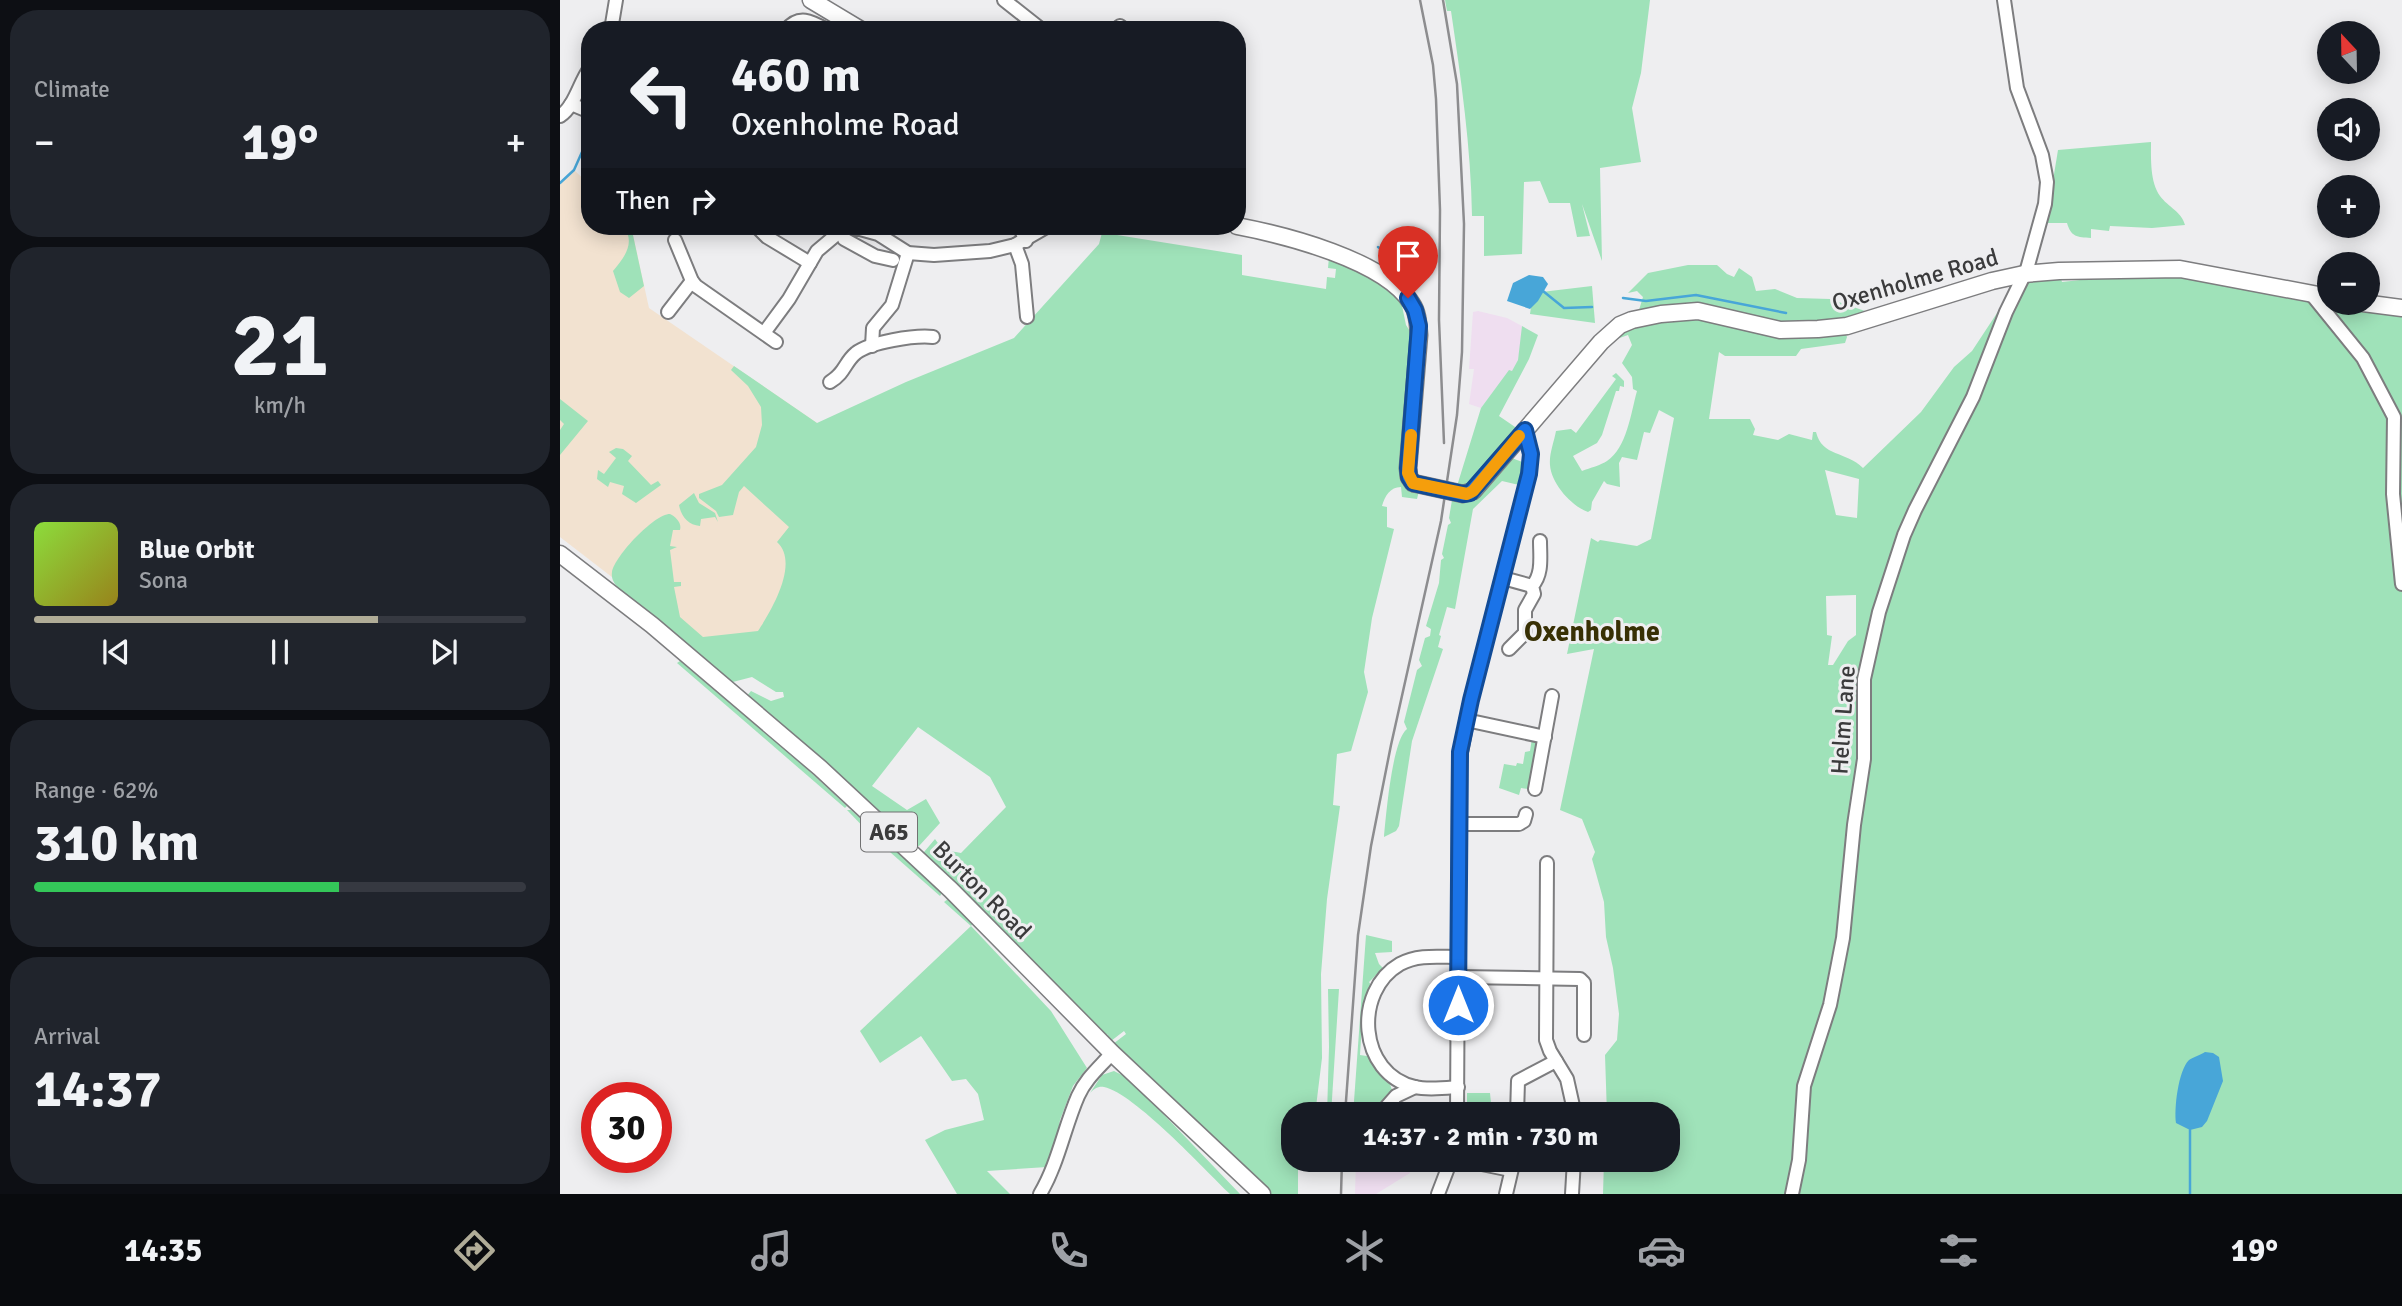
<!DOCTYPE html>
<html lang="en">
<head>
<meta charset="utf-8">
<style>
  :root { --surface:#171b24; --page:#20242c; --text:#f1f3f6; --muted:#9ea1a6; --line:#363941; --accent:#b0ac97 }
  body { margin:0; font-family:Signika,sans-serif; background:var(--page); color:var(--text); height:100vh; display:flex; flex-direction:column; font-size:26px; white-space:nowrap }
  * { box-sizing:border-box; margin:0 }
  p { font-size:23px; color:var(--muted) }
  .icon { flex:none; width:38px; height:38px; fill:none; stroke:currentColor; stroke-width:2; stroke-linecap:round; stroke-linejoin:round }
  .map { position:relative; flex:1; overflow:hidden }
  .side { display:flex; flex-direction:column; gap:10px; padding:10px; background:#0d0f14; width:560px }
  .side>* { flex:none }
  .guide { position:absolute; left:21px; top:21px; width:665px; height:214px; border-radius:28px; box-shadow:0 4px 18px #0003; background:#171b24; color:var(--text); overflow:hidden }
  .needle { width:46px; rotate:338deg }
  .buttons { position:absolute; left:1757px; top:21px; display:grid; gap:14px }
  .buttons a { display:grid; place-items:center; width:63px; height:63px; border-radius:50%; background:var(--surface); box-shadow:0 4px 18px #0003; font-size:35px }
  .speed { position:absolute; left:21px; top:1082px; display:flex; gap:14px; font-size:35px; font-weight:700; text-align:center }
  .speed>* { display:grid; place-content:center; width:91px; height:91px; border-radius:50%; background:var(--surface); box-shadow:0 4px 18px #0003; line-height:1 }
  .speed .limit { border:10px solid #d22; background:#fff; color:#111 }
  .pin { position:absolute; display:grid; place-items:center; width:60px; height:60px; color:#fff; margin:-72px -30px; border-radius:50% 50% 50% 0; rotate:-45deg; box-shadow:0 0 7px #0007 }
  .pin .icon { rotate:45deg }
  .me { position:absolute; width:77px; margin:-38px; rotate:0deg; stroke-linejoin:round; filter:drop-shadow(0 0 5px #0008) }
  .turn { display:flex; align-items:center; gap:24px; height:147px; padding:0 35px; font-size:32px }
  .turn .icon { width:91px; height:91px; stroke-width:2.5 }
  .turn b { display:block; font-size:49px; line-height:60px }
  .then { display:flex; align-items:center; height:66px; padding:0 35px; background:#0003; gap:14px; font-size:26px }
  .big { font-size:52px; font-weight:800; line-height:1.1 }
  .side .tile { flex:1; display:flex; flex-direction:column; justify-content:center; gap:10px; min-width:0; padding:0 24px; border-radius:28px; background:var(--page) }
  .side .dial { align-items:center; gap:0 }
  .dial b { font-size:91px; line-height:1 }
  .song { display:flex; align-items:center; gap:21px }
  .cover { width:84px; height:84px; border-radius:10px; background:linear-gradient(135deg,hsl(90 70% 55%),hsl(50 70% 35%)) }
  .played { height:7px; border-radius:4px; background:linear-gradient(90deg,var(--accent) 70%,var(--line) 70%) }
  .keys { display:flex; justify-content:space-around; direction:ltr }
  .heat { display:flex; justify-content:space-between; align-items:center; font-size:38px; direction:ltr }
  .charge { height:10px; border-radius:5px; background:linear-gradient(90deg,#34c759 62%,var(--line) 0) }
  .trip { position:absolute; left:721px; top:1102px; width:399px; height:70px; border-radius:28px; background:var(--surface); box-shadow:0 4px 18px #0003; font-weight:800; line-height:70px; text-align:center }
  .tab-bar { display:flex; height:112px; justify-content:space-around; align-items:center; background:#090b0e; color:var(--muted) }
  .tab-bar .icon { width:49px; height:49px }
  .tab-bar .selected { color:var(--accent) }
  .tab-bar b { font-size:32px; color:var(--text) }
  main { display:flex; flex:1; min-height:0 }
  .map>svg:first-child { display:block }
</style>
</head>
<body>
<main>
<section class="side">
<div class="tile"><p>Climate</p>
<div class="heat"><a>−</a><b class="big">19°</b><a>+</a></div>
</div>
<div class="tile dial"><b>21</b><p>km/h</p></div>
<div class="tile">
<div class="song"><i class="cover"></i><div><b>Blue Orbit</b><p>Sona</p></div></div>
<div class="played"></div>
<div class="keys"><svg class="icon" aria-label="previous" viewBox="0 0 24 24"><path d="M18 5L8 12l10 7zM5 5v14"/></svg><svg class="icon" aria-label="pause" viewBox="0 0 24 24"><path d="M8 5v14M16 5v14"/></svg><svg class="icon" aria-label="next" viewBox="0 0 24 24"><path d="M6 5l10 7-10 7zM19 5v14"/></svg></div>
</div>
<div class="tile"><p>Range · 62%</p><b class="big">310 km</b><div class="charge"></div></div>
<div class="tile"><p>Arrival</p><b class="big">14:37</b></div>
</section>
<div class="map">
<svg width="1842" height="1194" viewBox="0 0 1842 1194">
  <rect width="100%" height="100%" fill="#eeeef0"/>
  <!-- industrial -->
  <g fill="#efdef0">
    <path d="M918,311L947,318L962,326L963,332L958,360L952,372L949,371L921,408L909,404L914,369H909L913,312Z"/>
    <path d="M796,1160H857V1165L849,1163L850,1173L816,1194H795Z"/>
  </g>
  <!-- medical -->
  <path fill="#f2e2d0" d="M14,170L30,185V226H71L89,308L257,423L226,602L202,636L157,658L0,537V183Z"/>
  <!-- green -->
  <g fill="#9fe2b9" fill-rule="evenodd">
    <path d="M885,0H1090L1081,73L1072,108L1081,162L1040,168L1042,261L1022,204L1030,236L1017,237L1010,203H989L980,181L964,182L962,254L924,256V216H912C911,147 901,79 891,11H887Z"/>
    <path d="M1591,142C1591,159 1590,182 1600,196C1608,207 1622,212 1625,225L1592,228L1550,226L1549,231L1531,229V238C1517,237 1511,237 1507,223H1486L1498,150Z"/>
    <path d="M63,226H71L84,286L69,298L60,292L53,271C65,257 76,242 63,226Z"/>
    <path d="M543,229L557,235L682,255V275L766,289L767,277L775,278L776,269L768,268L769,257L802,269L841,301L846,325L853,336L845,474L859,491L857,499L842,497L841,487C830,487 825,496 822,506L827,507V527L834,529L812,618L804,672L808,692L791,751L777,754L773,805L780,806L767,899L761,974L762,1058L755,1115H733V1160H748L738,1161V1194H708L553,1044L566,1034L564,1031L551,1041L547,1034L543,1036L364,855V852L375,839C385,853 386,850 401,853L446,807L430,777L358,727L312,786L347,810L366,799L380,823L359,846H354L186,697L191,691L211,701L224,697L223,692H216L192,677L169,683L58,588C54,583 51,579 52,572C55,556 94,514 110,514C116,517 122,523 120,530H113L110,546L117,547L110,550L114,582H121V586L114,587L120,617L143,637L198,631C211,611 240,563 217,542L229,527L184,486L179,492L173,515L159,517L156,511L139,498V494L162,485L196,447L202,425L201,407L188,386L171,370L174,366L257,423L346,382L454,338L539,244Z"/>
    <path d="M1128,265H1157L1167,274L1174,277L1179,268L1192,277L1196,291L1215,289L1237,298L1270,299L1305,311L1297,317L1275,323H1201L1138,304L1079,310L1083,297L1077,291L1068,293L1088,273Z"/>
    <path d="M1620,269L1769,303H1803L1842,308V1194H1043L1044,1160H1108V1115H1047L1045,1055L1057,1040L1059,1014L1053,968L1046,937L1044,902L1032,859L1035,852L1022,819L1000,810L1034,649L1007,654L1031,538L1038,542L1040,540L1077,546L1091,539L1114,418L1099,410L1090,433L1084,432L1077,460L1062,457L1059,463L1060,487L1047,484L1044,481L1032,502L1031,510L1028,512C1011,506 991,483 990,465C989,454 994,442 996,431L1011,429L1016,433L1056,379L1052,376L1056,373L1064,381V387L1060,386L1059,391H1056L1042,435L1037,443L1013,456L1022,471C1030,468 1041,465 1047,461C1067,448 1071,412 1077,391L1073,389L1072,377L1062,363L1072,345L1068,335L1054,340L1059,334L1080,325L1121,316L1285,332L1287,337L1285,343L1241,349L1236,356H1165L1159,352L1149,419H1190L1195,429L1193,435L1218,440L1229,434L1252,440L1253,432H1256C1262,457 1286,451 1303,468L1361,412L1394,367L1412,351L1439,310L1444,312L1464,278L1500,276L1502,282ZM1265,470L1299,479L1297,518L1276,515ZM1296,595V635L1288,641L1273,665H1268L1272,636L1267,635L1266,596Z"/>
    <path d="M1032,286L1035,323L970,314L973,293Z"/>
    <path d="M962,326L978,335L969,359L939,416L958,429L909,487L897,486L921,408L949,370L952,371L958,360Z"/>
    <path d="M0,399L28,421L0,455V430L4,424L0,420Z"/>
    <path d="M56,448L63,449L72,456L68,461L91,485L98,481L101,485L76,503L62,494L64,486L50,482L48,487L37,479L38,470L44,474L56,458L49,452Z"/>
    <path d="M949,457L965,463L959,485L942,481L913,509L895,609L887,607L879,635L881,636L878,647L883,649L852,741L839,826L836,831L824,837C826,817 832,740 847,729L844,722L857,670L862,666L859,660L865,638L870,636L871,629L866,626L879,583L881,560L884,558L882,554L888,525L891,523L889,518L892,500L915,501Z"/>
    <path d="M134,493L139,503L155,513L158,522L155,517L141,519L140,526C128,525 121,516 119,505Z"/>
    <path d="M120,661L231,754L287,806L285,808L117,663Z"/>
    <path d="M972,738L978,744L969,789L961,788L959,795L939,788L944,764L956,766L957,763L963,764L965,752L970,751Z"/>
    <path d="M287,810H291L382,893L380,896L314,838Z"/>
    <path d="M388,899L413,923L411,926L491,1011L527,1068L513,1086L500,1120L496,1147L487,1167L427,1171L450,1194H397L365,1140L385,1130L424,1120L418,1094L406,1079L392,1081L361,1036L320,1063L300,1031L411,926L384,902Z"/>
    <path d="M806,935L832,941V952L815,953L819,964L823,968L809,982L813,988L803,1008L800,1055L813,1057L827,1075L832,1090L815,1114L793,1115Z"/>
    <path d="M768,989H779L771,1115H767L769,1047Z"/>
    <path d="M554,1071L564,1076L585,1095L680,1194H670C645,1170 574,1093 544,1087C538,1086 534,1089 530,1093L542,1075Z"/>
    <path d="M907,1093H930L932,1113L907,1114Z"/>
  </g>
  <!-- water -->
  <g fill="#48a6d8">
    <path d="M969,275L983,277L988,284L978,301L970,309L947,301L953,283Z"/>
    <path d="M1645,1052L1653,1053L1659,1057L1663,1081L1647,1121L1642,1127L1630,1130L1616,1123C1614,1109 1618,1071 1629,1060C1633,1057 1641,1055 1645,1052Z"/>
  </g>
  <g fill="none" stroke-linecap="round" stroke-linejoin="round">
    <!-- stream -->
    <g stroke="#48a6d8" stroke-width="2.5">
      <path d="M0,183L14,170L22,152L30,147"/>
      <path d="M818,247L841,263"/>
      <path d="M983,291L1004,308L1032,307"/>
      <path d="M1063,298L1086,301L1136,295L1226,313"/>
      <path d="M1630,1130V1194"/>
    </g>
    <!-- minor casing -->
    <g stroke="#7d7d7f" stroke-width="16">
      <g id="minor">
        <path d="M444,0L482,30"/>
        <path d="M51,30L56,0"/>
        <path d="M226,30C239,14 251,21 267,30"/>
        <path d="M556,30L560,26L565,30"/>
        <path d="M11,104L30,112"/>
        <path d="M0,116C15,106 19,83 30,68"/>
        <path d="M196,226L207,237L250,263"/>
        <path d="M459,226L466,241"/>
        <path d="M284,239L315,256L333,260"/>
        <path d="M115,240L132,281L136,286L216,342"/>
        <path d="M455,245L462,264L467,317"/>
        <path d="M1752,295L1803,358L1834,417L1833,494L1842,584"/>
        <path d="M108,312L132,281"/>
        <path d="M204,333L229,299L257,251L276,235L288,229H300L318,234L348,253L374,255L430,251L455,245L488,226"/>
        <path d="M312,346L313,328L332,305L348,253"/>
        <path d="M270,382C286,372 284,363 296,353C310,342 355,335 373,337"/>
        <path d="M943,578L972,586"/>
        <path d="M949,649L965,633V610L974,594L972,586C983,574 980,557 980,541"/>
        <path d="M906,720L985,737"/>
        <path d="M975,789L992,696"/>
        <path d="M899,824H959L964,821L966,814"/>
        <path d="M987,863L986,1040L990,1051L1007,1079L1015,1115"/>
        <path d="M898,977L1020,979L1024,983V1035"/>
        <path d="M898,1087C885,1088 867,1090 855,1087C798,1074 793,991 840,964C858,954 879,957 898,957"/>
        <path d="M821,1113L836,1096L855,1087"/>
        <path d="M897,1115L899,763L912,695L969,474L971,454L965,430"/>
        <path d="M957,1115L958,1081L996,1061"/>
        <path d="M902,1160L951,1170"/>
        <path d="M480,1194C498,1164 504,1128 518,1096C526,1078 540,1067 552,1053"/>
        <path d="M878,1194L891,1160"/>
        <path d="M946,1194L954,1160"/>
        <path d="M1012,1194L1014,1160"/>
        <path d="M1232,1194L1239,1160L1244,1086L1270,1005L1283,938L1294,825L1304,759V679L1319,612L1344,535L1355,510L1413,397L1446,312L1467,269L1485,204L1487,182L1482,155L1457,88L1444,0"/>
      </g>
    </g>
    <!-- major casing -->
    <g stroke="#7d7d7f" stroke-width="19">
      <g id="major">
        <path d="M251,0L301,30"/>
        <path d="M677,226C724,235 825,260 852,304C858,313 858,324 859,335L848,468L849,477L853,483"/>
        <path d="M1803,303L1842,308"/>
        <path d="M913,491L1041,342L1060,325L1072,320L1101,314L1138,311L1220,330L1258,329L1287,326L1432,281L1464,274L1499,271L1620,269L1769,297"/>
        <path d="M0,554L92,625L260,768L391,890L552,1053L702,1194"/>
      </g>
    </g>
    <!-- minor -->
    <use href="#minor" stroke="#fff" stroke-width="12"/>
    <!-- major -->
    <use href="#major" stroke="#fff" stroke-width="16"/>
    <!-- rail -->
    <g stroke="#8d8d8f" stroke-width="2.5">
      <path d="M860,0L873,65L876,99L880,210L879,320L884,443"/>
      <path d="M785,1115L798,935L811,846L831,745L881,521L897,415L902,352L904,224L897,84L883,0"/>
      <path d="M781,1194L782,1160"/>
    </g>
    <!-- major-bridge casing -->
    <g stroke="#7d7d7f" stroke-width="19" stroke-linecap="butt">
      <path id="major-bridge" d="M853,483L903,494L913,491"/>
    </g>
    <!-- major-bridge -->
    <use href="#major-bridge" stroke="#fff" stroke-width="16"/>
  </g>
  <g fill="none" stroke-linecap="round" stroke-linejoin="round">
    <!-- route casing -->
    <g stroke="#114b97" stroke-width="18">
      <path id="route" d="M848,298L855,310L859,326L848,468L849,477L853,483L903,494L910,493L965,430L971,454L969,474L911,700L900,752L898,1005"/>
    </g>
    <!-- route -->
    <use href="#route" stroke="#1a73e8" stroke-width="12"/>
    <!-- slow -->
    <path stroke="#f59e0b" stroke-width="12" d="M851,435L848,473L853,483L907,494L913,491L959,436"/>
  </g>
  <g text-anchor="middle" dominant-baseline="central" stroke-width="6" stroke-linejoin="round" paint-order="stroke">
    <!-- shield labels -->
    <rect fill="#eeeef0" stroke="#717172" stroke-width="2" x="301" y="812.5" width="56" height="39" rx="5"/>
    <g font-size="23" font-weight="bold" fill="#3b3b3c">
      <text x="329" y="832">A65</text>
    </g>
    <!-- street labels -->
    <g font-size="24" fill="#3b3b3c" stroke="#eeeef0">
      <text transform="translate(1355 280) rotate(-16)">Oxenholme Road</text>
      <text transform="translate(1283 720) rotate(-86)">Helm Lane</text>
      <text transform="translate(422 890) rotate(45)">Burton Road</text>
    </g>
    <!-- quarter labels -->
    <g font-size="28" font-weight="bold" fill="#383004" stroke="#eeeef0">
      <text x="1032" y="632">Oxenholme</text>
    </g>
  </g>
</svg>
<div class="buttons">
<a><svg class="needle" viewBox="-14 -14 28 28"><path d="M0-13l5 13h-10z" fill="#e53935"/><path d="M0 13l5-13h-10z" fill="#9ea1a6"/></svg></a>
<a><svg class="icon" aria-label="sound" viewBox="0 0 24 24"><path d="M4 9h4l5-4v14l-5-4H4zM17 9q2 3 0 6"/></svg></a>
<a>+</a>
<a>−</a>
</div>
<div class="speed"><div class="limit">30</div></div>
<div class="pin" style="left:848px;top:298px;background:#d93025"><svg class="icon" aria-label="arrive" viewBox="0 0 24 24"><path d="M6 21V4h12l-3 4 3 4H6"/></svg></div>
<svg class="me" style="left:898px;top:1005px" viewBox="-20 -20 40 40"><circle r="17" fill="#1a73e8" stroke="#fff" stroke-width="3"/><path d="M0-11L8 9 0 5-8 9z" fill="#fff"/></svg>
<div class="trip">14:37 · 2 min · 730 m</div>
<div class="guide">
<div class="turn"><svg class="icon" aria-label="left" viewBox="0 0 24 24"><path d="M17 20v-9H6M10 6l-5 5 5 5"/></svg><div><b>460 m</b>Oxenholme Road</div></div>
<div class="then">Then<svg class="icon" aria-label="right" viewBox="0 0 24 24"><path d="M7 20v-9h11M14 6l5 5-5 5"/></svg></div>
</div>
</div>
</main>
<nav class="tab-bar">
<b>14:35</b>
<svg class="icon selected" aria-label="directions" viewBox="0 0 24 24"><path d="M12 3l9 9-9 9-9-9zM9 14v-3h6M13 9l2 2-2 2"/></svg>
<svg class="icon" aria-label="music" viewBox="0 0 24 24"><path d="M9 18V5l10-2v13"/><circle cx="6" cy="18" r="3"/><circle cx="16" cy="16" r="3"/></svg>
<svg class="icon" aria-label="phone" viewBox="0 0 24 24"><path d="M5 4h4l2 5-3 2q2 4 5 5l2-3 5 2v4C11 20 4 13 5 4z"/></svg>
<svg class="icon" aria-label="climate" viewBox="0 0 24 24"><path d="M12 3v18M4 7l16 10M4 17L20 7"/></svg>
<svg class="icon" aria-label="car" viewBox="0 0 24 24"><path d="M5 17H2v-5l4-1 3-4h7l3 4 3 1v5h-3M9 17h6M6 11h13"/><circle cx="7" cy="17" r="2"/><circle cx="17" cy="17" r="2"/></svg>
<svg class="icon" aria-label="filters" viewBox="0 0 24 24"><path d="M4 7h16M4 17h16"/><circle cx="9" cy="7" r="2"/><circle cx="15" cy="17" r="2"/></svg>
<b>19°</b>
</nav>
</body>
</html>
